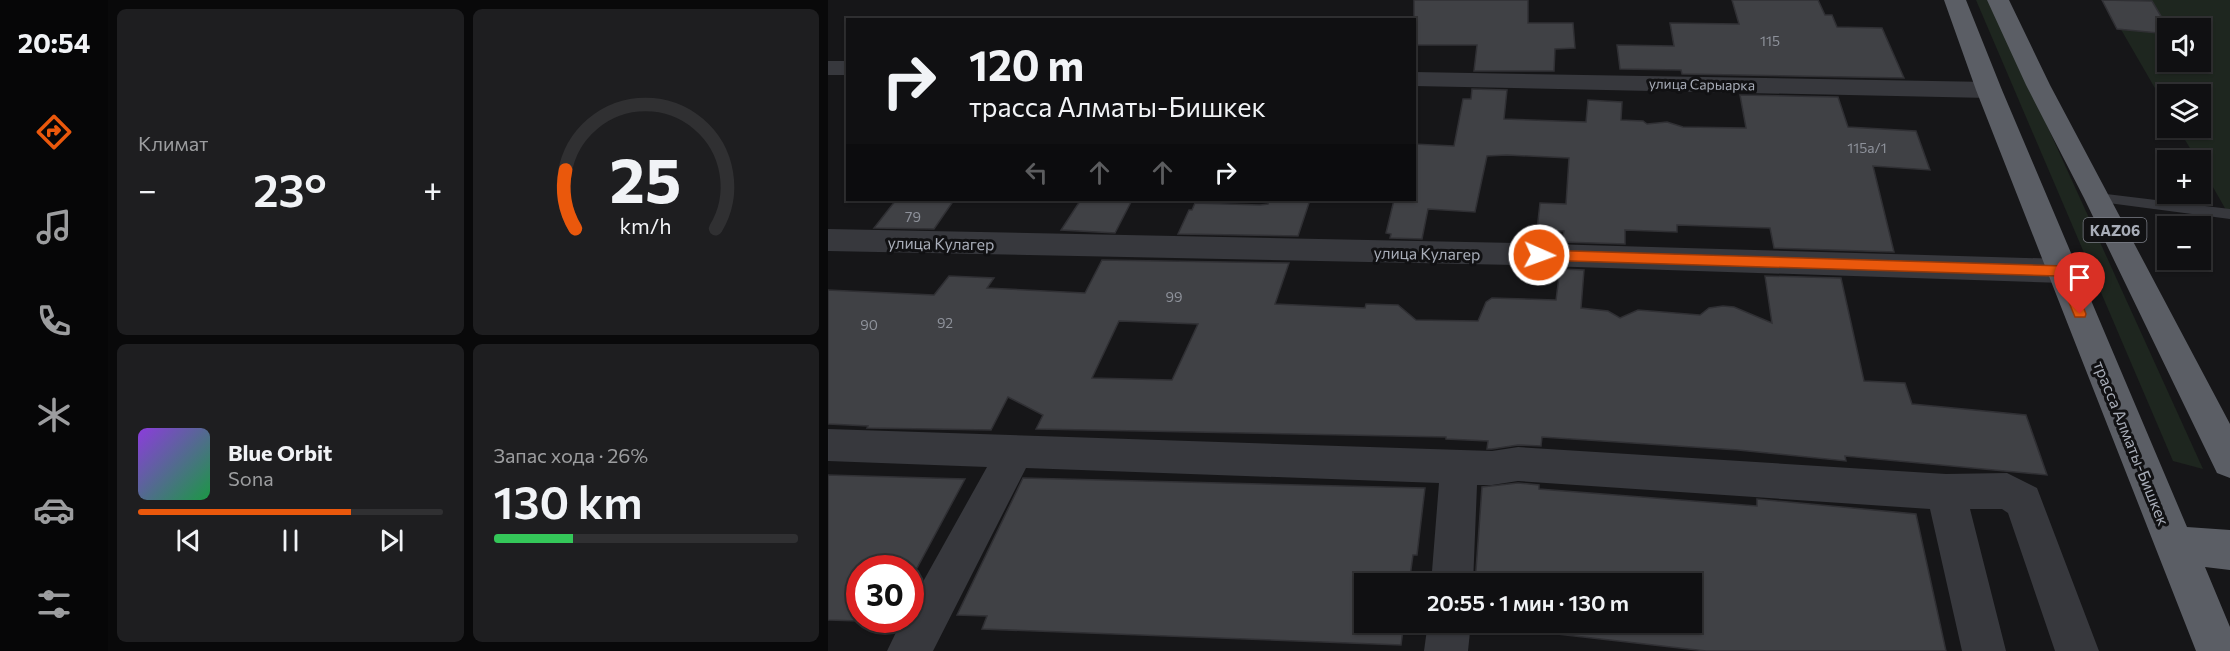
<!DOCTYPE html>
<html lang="ru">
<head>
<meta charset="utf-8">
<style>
  :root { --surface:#101012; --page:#1e1e20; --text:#f1f3f6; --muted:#9c9d9f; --line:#303032; --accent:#ea580c }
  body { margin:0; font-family:Commissioner,sans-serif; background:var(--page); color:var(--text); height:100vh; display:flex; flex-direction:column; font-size:22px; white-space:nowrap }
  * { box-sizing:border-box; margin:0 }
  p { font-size:20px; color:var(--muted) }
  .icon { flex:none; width:33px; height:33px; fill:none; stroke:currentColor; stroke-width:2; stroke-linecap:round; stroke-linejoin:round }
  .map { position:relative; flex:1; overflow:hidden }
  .sheet { display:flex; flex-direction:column; gap:9px; padding:9px; background:#09090a; width:720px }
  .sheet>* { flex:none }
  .top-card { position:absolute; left:18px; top:18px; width:570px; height:183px; border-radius:0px; box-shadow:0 2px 4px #0004,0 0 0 2px var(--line); background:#101012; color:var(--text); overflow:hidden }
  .buttons { position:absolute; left:1329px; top:18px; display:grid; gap:12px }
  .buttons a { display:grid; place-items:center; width:54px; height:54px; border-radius:0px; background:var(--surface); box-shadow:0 2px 4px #0004,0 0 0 2px var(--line); font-size:30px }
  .speed { position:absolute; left:18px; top:555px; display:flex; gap:12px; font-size:30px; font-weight:700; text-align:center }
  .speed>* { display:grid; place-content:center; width:78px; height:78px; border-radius:50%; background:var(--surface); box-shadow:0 2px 4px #0004,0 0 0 2px var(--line); line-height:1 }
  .speed .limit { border:9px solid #d22; background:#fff; color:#111 }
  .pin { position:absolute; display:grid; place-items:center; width:51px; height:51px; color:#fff; margin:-62px -26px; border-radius:50% 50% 50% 0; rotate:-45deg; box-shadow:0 0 6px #0007 }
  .pin .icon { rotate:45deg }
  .me { position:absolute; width:66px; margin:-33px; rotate:92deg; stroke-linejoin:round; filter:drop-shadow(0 0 4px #0008) }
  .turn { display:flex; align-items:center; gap:21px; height:126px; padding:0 24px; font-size:27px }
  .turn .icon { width:78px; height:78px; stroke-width:2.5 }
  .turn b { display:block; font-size:42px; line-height:51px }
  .lanes { display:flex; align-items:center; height:57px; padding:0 24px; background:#0003; justify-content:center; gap:30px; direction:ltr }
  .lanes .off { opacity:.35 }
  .big { font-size:45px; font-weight:600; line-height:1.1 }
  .sheet .widget { flex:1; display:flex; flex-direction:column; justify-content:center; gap:9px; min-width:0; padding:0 21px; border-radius:9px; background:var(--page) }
  .sheet .dial { align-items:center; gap:0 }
  .dial svg { height:156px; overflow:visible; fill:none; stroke:var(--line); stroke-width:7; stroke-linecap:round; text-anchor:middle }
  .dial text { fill:var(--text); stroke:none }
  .song { display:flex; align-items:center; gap:18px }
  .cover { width:72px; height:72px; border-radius:9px; background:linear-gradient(135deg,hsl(270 70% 55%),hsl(140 70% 35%)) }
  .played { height:6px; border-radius:3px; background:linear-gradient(90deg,var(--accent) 70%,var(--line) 70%) }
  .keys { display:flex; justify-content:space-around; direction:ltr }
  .heat { display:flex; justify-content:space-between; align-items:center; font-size:33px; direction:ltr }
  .charge { height:9px; border-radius:4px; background:linear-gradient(90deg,#34c759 26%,var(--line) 0) }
  .sheet .tiles { flex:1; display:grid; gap:9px; grid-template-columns:repeat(2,1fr) }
  .trip { position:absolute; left:526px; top:573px; width:348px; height:60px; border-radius:0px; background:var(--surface); box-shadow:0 2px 4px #0004,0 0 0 2px var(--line); font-weight:600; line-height:60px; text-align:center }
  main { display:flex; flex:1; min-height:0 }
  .tabs { display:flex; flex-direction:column; width:108px; justify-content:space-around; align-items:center; background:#060607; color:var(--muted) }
  .tabs .icon { width:42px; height:42px }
  .tabs .on { color:var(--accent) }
  .tabs b { font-size:27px; color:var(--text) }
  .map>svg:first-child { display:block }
</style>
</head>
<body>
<main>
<nav class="tabs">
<b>20:54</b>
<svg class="icon on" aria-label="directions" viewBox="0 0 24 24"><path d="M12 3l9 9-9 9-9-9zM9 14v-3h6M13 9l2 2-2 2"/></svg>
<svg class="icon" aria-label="music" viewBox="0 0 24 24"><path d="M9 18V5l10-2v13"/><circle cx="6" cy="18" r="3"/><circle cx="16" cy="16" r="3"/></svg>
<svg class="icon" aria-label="phone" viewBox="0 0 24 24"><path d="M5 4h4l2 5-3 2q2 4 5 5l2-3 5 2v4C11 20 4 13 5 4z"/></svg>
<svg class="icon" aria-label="climate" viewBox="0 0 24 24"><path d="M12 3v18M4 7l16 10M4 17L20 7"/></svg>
<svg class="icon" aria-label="car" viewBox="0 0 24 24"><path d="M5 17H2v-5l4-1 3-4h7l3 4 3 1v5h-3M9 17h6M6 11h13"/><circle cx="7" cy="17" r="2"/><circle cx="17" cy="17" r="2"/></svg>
<svg class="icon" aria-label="filters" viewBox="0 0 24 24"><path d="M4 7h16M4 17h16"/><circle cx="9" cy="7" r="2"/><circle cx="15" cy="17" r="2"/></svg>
</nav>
<section class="sheet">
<div class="tiles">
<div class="widget"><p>Климат</p>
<div class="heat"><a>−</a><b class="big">23°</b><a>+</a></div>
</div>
<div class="widget dial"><svg viewBox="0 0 100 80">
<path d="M14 69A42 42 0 1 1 86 69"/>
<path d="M14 69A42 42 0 0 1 9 39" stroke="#ea580c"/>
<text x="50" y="56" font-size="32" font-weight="700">25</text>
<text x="50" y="72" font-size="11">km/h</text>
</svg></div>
<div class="widget">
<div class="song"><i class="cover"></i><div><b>Blue Orbit</b><p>Sona</p></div></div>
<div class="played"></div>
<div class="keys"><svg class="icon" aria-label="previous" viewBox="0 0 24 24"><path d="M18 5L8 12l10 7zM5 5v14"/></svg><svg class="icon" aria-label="pause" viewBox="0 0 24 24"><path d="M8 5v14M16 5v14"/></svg><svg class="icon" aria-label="next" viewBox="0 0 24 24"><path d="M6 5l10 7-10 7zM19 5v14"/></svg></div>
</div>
<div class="widget"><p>Запас хода · 26%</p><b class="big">130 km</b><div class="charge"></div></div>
</div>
</section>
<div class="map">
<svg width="1402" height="651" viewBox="0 0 1402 651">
  <rect width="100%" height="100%" fill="#161618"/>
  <!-- green -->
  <g fill="#1e261f" fill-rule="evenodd">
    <path d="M1148,0H1162L1375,469L1345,461Z"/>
    <path d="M1276,0H1402V217L1373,166L1372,160H1369L1350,128H1372V94H1340L1339,109ZM1340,28H1372V62H1340Z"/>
  </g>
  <!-- building -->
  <g fill="#404145" stroke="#303034" stroke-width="1.5" fill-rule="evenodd">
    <path d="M586,0H700V23H745L747,48L727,49L726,71H646L649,45H586Z"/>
    <path d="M904,0H990L997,15H1004L1009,27L1054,28L1076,78L854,74L853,70L792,69L789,45L846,46L842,23L911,24Z"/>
    <path d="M1274,0L1324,1L1340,28V34L1289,29Z"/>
    <path d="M644,89L679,90L676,119L758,122L760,100L794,102L793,120L815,121L819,124L839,122L855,127L918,128L912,95L1010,97L1020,127L1088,131L1102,170L1045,166L1066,252L946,248L942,228L849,225V232L797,230V244L734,242L736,231L709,230L712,203L738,204L741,158L679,155L659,156L647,212L600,209L594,239L562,238L563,234L558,233L566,200H586V144L626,146L635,99H643Z"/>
    <path d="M68,200H126L106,229L46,228Z"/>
    <path d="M441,200H482L470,236L350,234L361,210H364L367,203L432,205L440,204Z"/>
    <path d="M252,201L303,202L287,233L233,230Z"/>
    <path d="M274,260L461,263L447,304L537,308L538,304L570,305L588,320L650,321L658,302L664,298L728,300L732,269L756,270L753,308L780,311L792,318L810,310L872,315L881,308L895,306L906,307L944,323L937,276L1013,278L1036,381L1077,383L1084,404L1198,415L1219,475L1017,456L1018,461L910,450L714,437L713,446L690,445L664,449H659L660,441L618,439V437L208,429L215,415L180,397L163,430L39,428L40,426L0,424V290L106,295L121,276L166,278L159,288L257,293ZM291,321L370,324L344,380L264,378Z"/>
    <path d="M0,475L137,479L89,568H32V621L0,620Z"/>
    <path d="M195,478L597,488L589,555H585L581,584H537V622H576L573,645L154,629L159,616L129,615Z"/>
    <path d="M690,483L711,485V489L929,506V499L1088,514L1118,651H878L649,625V622H864V584H647L654,487Z"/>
  </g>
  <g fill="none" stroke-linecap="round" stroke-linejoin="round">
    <!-- service -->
    <path fill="#37383d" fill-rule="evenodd" d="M1270,193L1402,209V219L1265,201L1263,198L1265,195Z"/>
    <!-- minor -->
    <g fill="#37383d" fill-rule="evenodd">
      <rect x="0" y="61" width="20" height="14"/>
      <path d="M586,72L1161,82L1170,85L1174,90L1170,95L1161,98L586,86Z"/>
      <path d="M0,229L688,243L1235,259L1246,263L1251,271L1246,279L1235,283L688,265L0,251Z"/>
      <path d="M0,429L664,451L690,447L1118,474L1179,473L1209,488L1271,651H1227L1180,513L1174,509H1142L1178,651H1134L1102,509L690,481L664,485H649L645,584H603L611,483L198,468L105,651H59L74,620H82V605L159,467L0,461Z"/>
      <path d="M600,622H643L640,651H596Z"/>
    </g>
    <!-- trunk -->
    <g fill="#5b5e65" fill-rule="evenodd">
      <path d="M1116,0H1138L1174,90L1359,527L1402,530V570L1377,567L1402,627V651H1368L1148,90Z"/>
      <path d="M1159,0H1181L1222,85L1402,424V478L1389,473L1256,198L1198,85Z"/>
    </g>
  </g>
  <!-- route -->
  <path fill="#ea580c" stroke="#983908" stroke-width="1.5" d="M711,250L1235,266L1241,271L1258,314L1257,317H1247L1230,276L711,260L705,255Z"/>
  <g text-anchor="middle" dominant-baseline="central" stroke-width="6" stroke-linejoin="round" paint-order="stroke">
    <!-- number labels -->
    <g font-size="14" fill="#8e929b">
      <text x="942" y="40">115</text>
      <text x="1039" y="147">115а/1</text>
      <text x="85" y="216">79</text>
      <text x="346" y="296">99</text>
      <text x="117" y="322">92</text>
      <text x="41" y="324">90</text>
    </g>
    <!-- far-street labels -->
    <g font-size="14" fill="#a8adb8" stroke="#111113">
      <text transform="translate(874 84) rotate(1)">улица Сарыарка</text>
    </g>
    <!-- shield labels -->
    <rect fill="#111113" stroke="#7b7e86" stroke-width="1.5" x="1255.5" y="218" width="63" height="24" rx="4.5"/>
    <g font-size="15" font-weight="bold" fill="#a8adb8">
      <text x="1287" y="230">KАZ06</text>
    </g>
    <!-- street labels -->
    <g font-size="16" fill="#a8adb8" stroke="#111113">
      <text transform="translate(113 243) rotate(1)">улица Кулагер</text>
      <text transform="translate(599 253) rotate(1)">улица Кулагер</text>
      <text transform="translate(1304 443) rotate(68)">трасса Алматы-Бишкек</text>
    </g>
  </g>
</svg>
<div class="buttons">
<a><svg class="icon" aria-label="sound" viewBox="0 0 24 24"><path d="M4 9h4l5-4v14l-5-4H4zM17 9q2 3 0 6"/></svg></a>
<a><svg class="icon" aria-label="layers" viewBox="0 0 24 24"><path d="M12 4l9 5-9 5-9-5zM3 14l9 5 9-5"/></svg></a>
<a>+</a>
<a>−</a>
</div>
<div class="speed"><div class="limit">30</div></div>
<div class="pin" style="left:1252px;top:314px;background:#d93025"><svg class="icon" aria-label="arrive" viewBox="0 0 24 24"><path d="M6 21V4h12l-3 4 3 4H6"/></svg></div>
<svg class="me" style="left:711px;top:255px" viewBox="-20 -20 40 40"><circle r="17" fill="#ea580c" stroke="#fff" stroke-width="3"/><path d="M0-11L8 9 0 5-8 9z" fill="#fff"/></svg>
<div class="trip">20:55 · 1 мин · 130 m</div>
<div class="top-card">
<div class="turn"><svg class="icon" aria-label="right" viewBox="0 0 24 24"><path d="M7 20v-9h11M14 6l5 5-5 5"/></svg><div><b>120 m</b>трасса Алматы-Бишкек</div></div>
<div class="lanes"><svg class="icon off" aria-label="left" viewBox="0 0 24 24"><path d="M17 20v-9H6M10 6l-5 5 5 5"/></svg><svg class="icon off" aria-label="ahead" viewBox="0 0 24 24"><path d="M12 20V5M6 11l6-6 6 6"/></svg><svg class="icon off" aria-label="ahead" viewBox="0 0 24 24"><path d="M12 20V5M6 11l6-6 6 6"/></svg><svg class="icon" aria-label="right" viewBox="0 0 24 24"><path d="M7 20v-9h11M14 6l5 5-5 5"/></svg></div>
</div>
</div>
</main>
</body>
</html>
